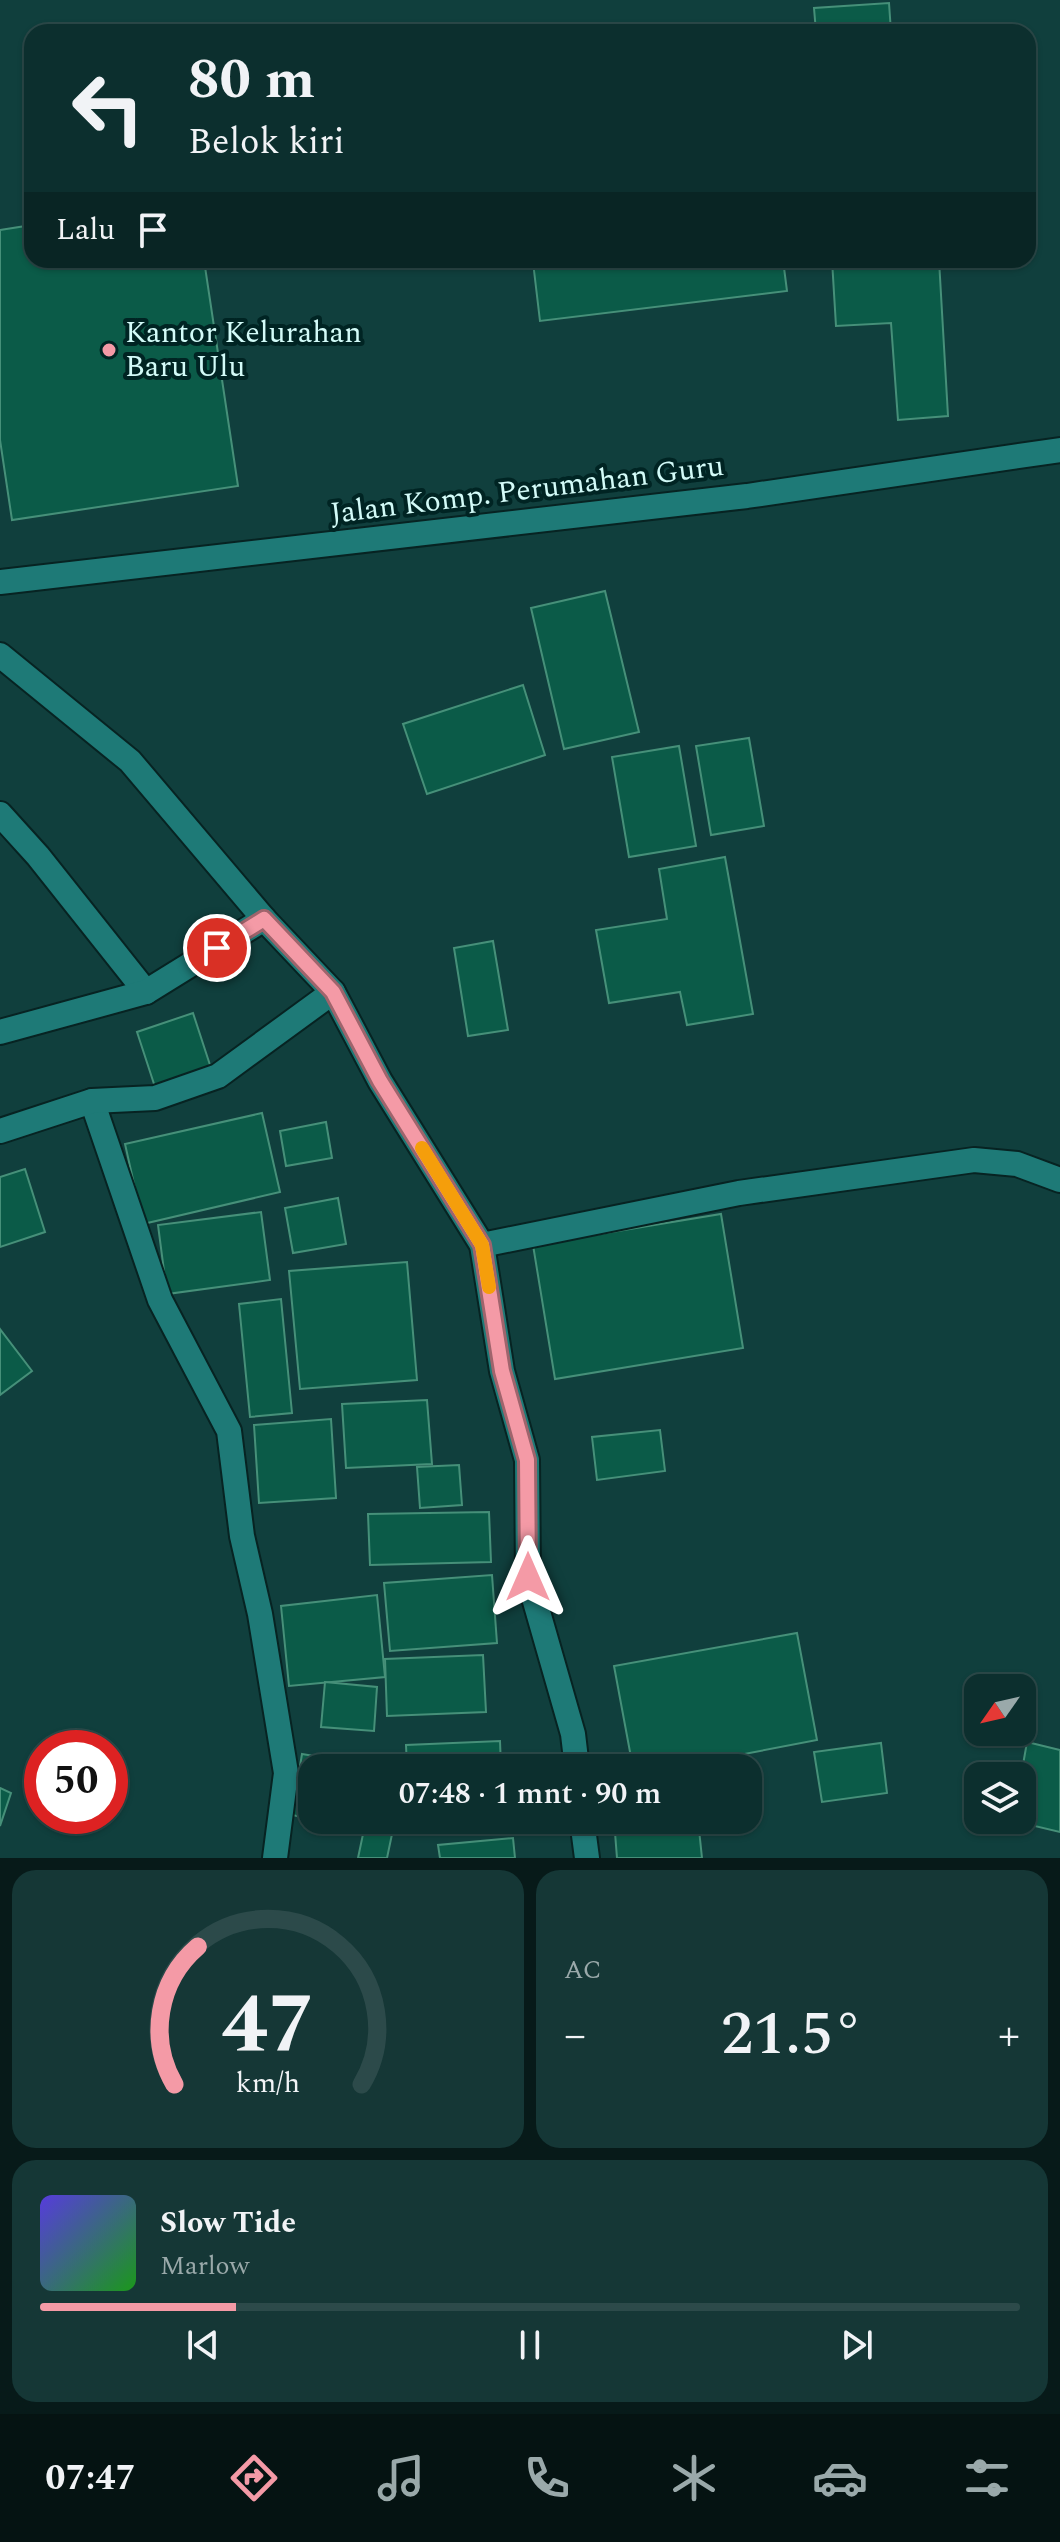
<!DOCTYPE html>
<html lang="id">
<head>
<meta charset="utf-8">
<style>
  :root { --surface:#0c2f2e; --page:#153736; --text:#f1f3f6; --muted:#9aa9aa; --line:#2c4a4a; --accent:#f49aa6 }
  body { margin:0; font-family:Spectral,serif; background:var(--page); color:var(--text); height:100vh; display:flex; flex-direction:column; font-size:30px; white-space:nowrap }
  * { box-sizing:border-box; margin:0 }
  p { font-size:26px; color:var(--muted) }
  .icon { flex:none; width:44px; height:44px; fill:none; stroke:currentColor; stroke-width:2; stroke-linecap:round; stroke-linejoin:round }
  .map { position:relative; height:1858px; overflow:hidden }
  .panel { display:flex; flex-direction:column; gap:12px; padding:12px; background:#071a19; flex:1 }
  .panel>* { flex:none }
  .guide { position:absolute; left:24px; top:24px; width:1012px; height:244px; border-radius:24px; box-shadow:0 2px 6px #0004,0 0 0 2px var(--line); background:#0c2f2e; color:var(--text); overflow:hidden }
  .needle { width:52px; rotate:236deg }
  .tools { position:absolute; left:964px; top:1674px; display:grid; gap:16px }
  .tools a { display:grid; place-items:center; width:72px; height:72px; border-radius:16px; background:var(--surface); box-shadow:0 2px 6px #0004,0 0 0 2px var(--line); font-size:40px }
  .speed { position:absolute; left:24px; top:1730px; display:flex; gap:16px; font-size:40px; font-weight:700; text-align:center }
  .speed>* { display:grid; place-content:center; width:104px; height:104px; border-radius:50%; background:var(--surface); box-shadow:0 2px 6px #0004,0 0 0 2px var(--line); line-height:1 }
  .speed .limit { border:12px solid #d22; background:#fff; color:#111 }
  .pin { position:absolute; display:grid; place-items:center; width:68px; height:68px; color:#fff; margin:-34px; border:4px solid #fff; border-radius:50%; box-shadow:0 2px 8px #0007 }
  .me { position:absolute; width:88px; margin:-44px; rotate:0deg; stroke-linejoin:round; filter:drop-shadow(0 0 6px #0008) }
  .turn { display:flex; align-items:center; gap:28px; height:168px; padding:0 32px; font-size:36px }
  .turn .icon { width:104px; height:104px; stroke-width:2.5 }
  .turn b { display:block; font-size:56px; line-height:68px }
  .then { display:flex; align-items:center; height:76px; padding:0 32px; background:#0003; gap:16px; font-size:30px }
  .big { font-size:60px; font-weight:600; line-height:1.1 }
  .panel .widget { flex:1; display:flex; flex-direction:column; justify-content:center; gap:12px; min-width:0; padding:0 28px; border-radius:24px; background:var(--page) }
  .panel .dial { align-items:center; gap:0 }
  .dial svg { height:208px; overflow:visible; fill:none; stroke:var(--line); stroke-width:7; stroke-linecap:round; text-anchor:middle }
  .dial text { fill:var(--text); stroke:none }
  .song { display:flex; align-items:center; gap:24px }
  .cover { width:96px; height:96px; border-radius:12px; background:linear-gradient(135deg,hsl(250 70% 55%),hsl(120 70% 35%)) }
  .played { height:8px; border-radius:4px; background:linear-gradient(90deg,var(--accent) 20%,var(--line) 20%) }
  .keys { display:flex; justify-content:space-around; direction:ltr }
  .heat { display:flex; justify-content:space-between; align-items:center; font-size:44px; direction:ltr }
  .panel .tiles { flex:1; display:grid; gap:12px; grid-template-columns:1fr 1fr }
  .widget:last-child { grid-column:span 2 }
  .trip { position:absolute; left:298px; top:1754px; width:464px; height:80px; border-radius:24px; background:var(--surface); box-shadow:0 2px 6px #0004,0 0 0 2px var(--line); font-weight:600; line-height:80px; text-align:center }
  .tab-bar { display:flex; height:128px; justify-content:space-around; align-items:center; background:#051312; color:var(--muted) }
  .tab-bar .icon { width:56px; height:56px }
  .tab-bar .selected { color:var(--accent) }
  .tab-bar b { font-size:36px; color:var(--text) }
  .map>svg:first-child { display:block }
</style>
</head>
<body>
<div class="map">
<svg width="1060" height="1858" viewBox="0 0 1060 1858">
  <rect width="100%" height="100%" fill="#103f3d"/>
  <!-- building -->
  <g fill="#0b5b48" stroke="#469079" stroke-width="2">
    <path d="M889,3L891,32H816L814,8Z"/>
    <path d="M32,225V260H204L238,486L12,520L0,440V230Z"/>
    <path d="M242,260H320L242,262Z"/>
    <path d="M473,260H783L787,291L540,321L533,262L475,269Z"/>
    <path d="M832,260H939L948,416L898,420L891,323L836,326Z"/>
    <path d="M605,591L639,732L564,749L531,608Z"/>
    <path d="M523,685L545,755L427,794L403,724Z"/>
    <path d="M749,738L764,826L711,835L696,746Z"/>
    <path d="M679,746L696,846L629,857L612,757Z"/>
    <path d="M725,857L753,1014L687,1025L680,992L609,1003L596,930L667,919L659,869Z"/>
    <path d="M493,941L508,1030L468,1036L454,948Z"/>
    <path d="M193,1013L211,1068L155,1087L137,1032Z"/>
    <path d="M262,1113L280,1192L143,1224L125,1144Z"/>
    <path d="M326,1122L332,1158L286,1166L280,1131Z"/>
    <path d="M25,1169L45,1232L0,1247V1177Z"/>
    <path d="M338,1198L346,1244L293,1253L285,1208Z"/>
    <path d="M261,1212L270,1280L167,1294L158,1225Z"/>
    <path d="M721,1214L743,1348L555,1379L533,1245Z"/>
    <path d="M407,1262L417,1380L300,1389L289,1271Z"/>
    <path d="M281,1299L292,1413L250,1417L239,1304Z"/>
    <path d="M0,1329L32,1371L0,1395Z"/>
    <path d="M427,1400L432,1464L346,1468L342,1404Z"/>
    <path d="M331,1419L336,1498L259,1503L254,1425Z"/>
    <path d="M660,1430L665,1471L597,1480L592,1437Z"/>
    <path d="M459,1465L462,1505L420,1508L417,1467Z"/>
    <path d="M489,1512L491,1562L370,1565L368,1514Z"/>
    <path d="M492,1575L497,1643L390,1651L384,1583Z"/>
    <path d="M377,1595L385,1677L289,1686L281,1606Z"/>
    <path d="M797,1633L817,1740L671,1768H633L614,1666Z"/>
    <path d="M483,1655L486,1712L387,1716L385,1659Z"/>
    <path d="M325,1682L377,1687L374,1731L321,1727Z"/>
    <path d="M500,1741L501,1768H407L406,1745Z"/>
    <path d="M1027,1742L1060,1750V1832L1014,1821L1022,1820L1021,1776Z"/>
    <path d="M881,1743L887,1793L822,1802L814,1752Z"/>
    <path d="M302,1754L357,1763L356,1768H312V1819L292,1815Z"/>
    <path d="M0,1788L11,1793L0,1826Z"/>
    <path d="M366,1820H395L387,1858H358Z"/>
    <path d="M614,1820H698L702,1858H617Z"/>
    <path d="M513,1838L515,1858H440L438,1845Z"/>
  </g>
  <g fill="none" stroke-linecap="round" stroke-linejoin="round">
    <!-- lane casing -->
    <g stroke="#072322" stroke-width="28">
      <g id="lane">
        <path d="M0,814L38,856L146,992"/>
        <path d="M0,1032L146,992L264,919"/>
      </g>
    </g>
    <!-- street casing -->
    <g stroke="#072322" stroke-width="28">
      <g id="street">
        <path d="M0,582L747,496L1060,450"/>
        <path d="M92,1101L160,1300L229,1431L242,1536L260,1614L286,1773L275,1858"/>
        <path d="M0,1131L92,1101L155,1098L218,1076L333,992"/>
        <path d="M482,1245L739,1193L974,1160L1017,1164L1060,1180"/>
      </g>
    </g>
    <!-- secondary casing -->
    <g stroke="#072322" stroke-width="28">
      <g id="secondary">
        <path d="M0,655L130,761L264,919L333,992L380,1081L482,1245L502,1371L527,1460L528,1577L573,1734L577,1768"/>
        <path d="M582,1820L587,1858"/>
      </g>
    </g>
    <!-- lane -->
    <use href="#lane" stroke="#1e7a77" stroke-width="24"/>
    <!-- street -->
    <use href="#street" stroke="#1e7a77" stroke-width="24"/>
    <!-- secondary -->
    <use href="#secondary" stroke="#1e7a77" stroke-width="24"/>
  </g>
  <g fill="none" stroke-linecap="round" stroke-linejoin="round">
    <!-- route casing -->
    <g stroke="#9f646c" stroke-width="20">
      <path id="route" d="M217,948L264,919L333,992L380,1081L482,1245L502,1371L527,1460L528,1577"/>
    </g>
    <!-- route -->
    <use href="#route" stroke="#f49aa6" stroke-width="14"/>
    <!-- slow -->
    <path stroke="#f59e0b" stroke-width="14" d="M422,1148L482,1245L489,1287"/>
  </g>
  <!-- markers -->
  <circle fill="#f49aa6" stroke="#002423" stroke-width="3" cx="109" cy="350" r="8"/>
  <g text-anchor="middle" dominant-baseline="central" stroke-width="8" stroke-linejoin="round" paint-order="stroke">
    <!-- poi labels -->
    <g font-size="30" fill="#d3fbf8" stroke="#002423" text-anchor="start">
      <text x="125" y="333">Kantor Kelurahan<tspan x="125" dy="34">Baru Ulu</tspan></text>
    </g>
    <!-- street labels -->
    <g font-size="30" fill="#d3fbf8" stroke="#002423">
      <text transform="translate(527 490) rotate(-7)">Jalan Komp. Perumahan Guru</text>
    </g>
  </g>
</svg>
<div class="tools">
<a><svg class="needle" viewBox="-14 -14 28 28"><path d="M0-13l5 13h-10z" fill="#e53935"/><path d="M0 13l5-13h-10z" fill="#9aa9aa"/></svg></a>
<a><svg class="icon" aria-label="layers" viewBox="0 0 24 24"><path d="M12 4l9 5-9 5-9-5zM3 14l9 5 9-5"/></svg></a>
</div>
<div class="speed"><div class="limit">50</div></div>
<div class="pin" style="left:217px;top:948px;background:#d93025"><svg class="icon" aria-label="arrive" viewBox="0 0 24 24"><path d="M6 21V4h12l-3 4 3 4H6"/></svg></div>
<svg class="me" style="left:528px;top:1577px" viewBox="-20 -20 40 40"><path d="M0-17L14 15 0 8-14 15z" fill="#f49aa6" stroke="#fff" stroke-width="4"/></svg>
<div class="trip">07:48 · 1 mnt · 90 m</div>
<div class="guide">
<div class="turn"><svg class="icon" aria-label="left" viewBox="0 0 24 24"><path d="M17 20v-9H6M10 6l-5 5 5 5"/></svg><div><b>80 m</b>Belok kiri</div></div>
<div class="then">Lalu<svg class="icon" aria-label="arrive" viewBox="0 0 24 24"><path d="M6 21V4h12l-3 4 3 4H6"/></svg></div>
</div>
</div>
<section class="panel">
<div class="tiles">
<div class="widget dial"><svg viewBox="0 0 100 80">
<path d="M14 69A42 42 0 1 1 86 69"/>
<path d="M14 69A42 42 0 0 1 23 16" stroke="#f49aa6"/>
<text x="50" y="56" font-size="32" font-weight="700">47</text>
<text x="50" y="72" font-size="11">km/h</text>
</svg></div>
<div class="widget"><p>AC</p>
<div class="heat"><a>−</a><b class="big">21.5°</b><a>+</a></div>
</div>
<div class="widget">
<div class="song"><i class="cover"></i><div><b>Slow Tide</b><p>Marlow</p></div></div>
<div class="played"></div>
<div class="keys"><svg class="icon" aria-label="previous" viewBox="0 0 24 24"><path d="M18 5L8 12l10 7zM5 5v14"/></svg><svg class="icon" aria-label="pause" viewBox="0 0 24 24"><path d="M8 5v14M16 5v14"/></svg><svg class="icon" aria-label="next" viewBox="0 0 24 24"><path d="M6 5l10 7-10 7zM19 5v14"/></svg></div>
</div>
</div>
</section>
<nav class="tab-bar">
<b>07:47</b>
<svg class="icon selected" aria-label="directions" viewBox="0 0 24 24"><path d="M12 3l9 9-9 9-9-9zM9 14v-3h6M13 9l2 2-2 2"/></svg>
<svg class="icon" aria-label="music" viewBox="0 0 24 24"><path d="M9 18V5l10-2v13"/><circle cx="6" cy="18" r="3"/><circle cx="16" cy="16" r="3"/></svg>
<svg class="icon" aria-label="phone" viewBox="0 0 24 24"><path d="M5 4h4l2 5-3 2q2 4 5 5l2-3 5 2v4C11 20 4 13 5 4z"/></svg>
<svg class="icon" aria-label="climate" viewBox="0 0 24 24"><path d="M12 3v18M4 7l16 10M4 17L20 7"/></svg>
<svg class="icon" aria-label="car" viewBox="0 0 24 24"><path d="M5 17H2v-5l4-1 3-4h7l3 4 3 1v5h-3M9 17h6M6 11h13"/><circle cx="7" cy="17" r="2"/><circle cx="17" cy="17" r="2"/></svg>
<svg class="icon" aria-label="filters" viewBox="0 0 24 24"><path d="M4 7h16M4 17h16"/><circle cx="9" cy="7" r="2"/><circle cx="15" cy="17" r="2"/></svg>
</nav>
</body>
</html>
